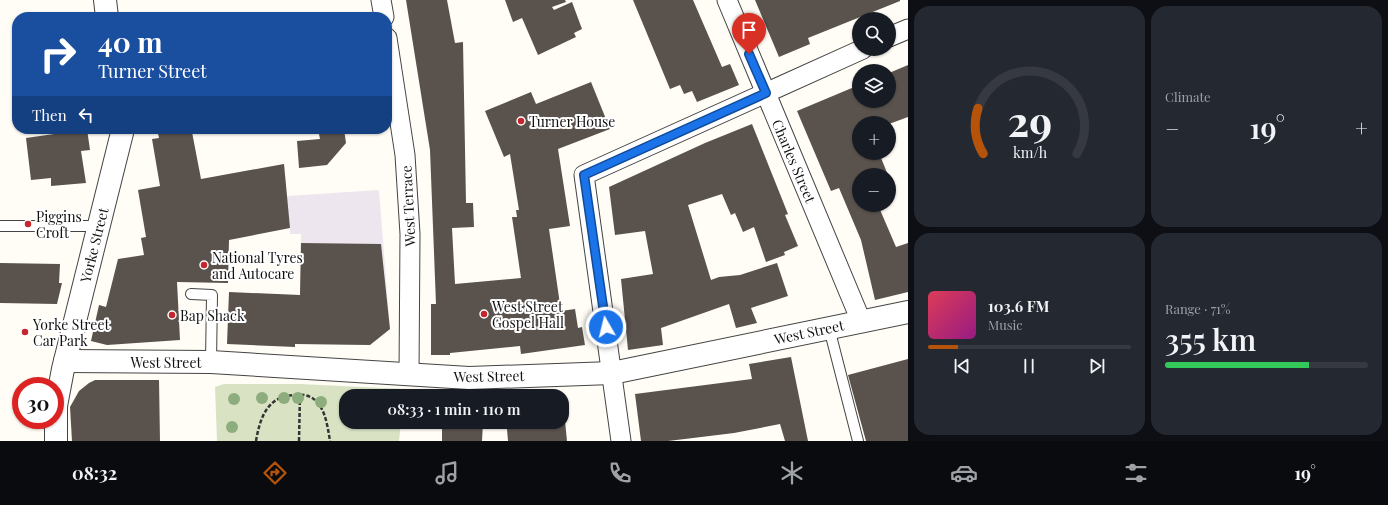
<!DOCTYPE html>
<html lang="en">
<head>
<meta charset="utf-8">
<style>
  :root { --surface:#171b24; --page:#242831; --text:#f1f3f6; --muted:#9ea1a6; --line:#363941; --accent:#b45309 }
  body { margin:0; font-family:"Playfair Display",serif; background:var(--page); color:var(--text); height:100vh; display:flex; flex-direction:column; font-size:15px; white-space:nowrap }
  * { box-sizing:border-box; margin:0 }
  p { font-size:13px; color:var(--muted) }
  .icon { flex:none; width:22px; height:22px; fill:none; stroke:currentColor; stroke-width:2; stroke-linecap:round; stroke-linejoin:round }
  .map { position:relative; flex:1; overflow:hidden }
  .panel { display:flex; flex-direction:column; gap:6px; padding:6px; background:#0d0f14; width:480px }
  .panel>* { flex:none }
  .top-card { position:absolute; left:12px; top:12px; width:380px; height:122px; border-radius:16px; box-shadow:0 1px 3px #0004; background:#1a4fa0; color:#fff; overflow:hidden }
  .controls { position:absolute; left:852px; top:12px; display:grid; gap:8px }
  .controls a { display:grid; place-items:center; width:44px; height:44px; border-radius:50%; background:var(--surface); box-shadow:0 1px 3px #0004; font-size:20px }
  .speed { position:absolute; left:12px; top:377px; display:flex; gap:8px; font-size:20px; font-weight:700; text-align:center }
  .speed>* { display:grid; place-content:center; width:52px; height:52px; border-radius:50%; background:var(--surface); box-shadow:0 1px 3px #0004; line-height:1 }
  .speed .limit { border:6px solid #d22; background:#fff; color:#111 }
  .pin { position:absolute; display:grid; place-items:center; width:34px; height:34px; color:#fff; margin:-41px -17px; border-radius:50% 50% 50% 0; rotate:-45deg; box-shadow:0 0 4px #0007 }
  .pin .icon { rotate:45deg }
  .me { position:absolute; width:44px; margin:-22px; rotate:352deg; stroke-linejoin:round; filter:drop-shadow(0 0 3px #0008) }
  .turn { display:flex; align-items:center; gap:14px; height:84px; padding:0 20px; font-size:18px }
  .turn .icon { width:52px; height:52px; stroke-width:2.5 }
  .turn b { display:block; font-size:28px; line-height:34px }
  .then { display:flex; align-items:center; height:38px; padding:0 20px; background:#0003; gap:8px; font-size:15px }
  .big { font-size:30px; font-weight:600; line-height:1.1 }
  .panel .card { flex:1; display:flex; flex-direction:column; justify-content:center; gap:6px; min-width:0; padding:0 14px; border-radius:16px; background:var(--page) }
  .panel .dial { align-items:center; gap:0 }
  .dial svg { height:104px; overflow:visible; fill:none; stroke:var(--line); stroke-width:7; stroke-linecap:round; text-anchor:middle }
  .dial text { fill:var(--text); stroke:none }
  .song { display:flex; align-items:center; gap:12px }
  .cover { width:48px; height:48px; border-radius:6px; background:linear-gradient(135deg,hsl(350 70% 55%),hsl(310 70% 35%)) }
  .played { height:4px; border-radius:2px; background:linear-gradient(90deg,var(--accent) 15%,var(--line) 15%) }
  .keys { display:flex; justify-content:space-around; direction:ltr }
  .heat { display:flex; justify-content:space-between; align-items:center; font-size:22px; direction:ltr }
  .charge { height:6px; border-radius:3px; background:linear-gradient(90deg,#34c759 71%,var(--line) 0) }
  .panel .tiles { flex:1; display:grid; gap:6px; grid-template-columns:repeat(2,1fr) }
  .trip { position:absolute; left:339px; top:389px; width:230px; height:40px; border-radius:16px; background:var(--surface); box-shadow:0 1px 3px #0004; font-weight:600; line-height:40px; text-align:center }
  .tabs { display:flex; height:64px; justify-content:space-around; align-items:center; background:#090b0e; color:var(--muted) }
  .tabs .icon { width:28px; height:28px }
  .tabs .active { color:var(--accent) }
  .tabs b { font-size:18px; color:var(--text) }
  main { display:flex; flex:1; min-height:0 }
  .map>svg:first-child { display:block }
</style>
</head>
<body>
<main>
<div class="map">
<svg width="908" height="441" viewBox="0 0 908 441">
  <rect width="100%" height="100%" fill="#fffdf5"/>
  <!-- industrial -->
  <path fill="#eee6ef" d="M284,164L287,196L379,190L390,329L370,345L299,344L301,234H290V228L233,239L222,175Z"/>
  <!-- cemetery -->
  <path fill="#d9e3c4" d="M224,384H300L405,389L404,396H346V422H401L399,441H217L215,387Z"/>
  <!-- building -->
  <g fill="#5a524d">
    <path d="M406,0H447L455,43L463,42L466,203H473L474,227L452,228L455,284L521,278L512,217H517L516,210H519L510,154L504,157L485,111L531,92L536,104L591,82L610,129L558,149L570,226L549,229L561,311L575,309L578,328L582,327L585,345L521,354L520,346L450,353V355H431V304H436L430,150Z"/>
    <path d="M505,0H565L566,2L552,7L554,10L572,2L582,29L574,33L576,37L538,55L522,18L513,22Z"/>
    <path d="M633,0H693L722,67L730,64L739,85L697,102L692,91L684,94L680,85L670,89Z"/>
    <path d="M755,0H900V1L808,38L810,44L779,57Z"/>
    <path d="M908,65V117L889,124L859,123V153H879L888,175H859V205H878L896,247L908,243V292L875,300L861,240L839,188L831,191L797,111L859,85V101H889V73Z"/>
    <path d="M752,124L788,214L785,215L798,246L784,252L785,255L766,262L754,227L743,232L735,213L731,215L722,194L688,205L711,280L719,277L740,275L777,263L788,296L751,308L757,323L736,328L729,304L661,328L663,345L628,350L621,279L653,274L645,231L615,235L609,187L705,143Z"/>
    <path d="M53,129H87L90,150L81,151L86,183L51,186V178L31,180L26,138L54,134Z"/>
    <path d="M157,129H190V132H192L201,179L284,164L290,228L229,240L228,283L177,282L180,340L107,345L91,341L99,305L106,307L118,259L144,255L141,238L146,237L138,190L160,186L152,139L159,138Z"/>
    <path d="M318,129H344L346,143L327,165L299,168L297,141L320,139Z"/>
    <path d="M301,243L381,244L390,329L370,345L295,344V347L227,344L229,292L300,295Z"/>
    <path d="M0,263L60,264L59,283H62L57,304L0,303Z"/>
    <path d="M791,357L808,441H785L780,424L734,433L693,438L668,441H641L635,394L752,379L749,364Z"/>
    <path d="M908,359V441H866L848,375Z"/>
    <path d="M95,380H159L160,441H72L70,407L79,391L89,383Z"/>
    <path d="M565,421L567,441H508L507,429Z"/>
    <path d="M442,422H483L482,441H442Z"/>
  </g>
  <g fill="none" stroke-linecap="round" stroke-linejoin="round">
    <!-- service casing -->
    <g stroke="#444" stroke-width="12">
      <g id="service">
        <path d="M0,226H99"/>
        <path d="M191,294L212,295L211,362"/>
        <path d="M829,328L858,441"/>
        <path d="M35,421L56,424"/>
      </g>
    </g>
    <!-- minor casing -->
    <g stroke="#444" stroke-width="21">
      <g id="minor">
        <path d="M381,0L384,17"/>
        <path d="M727,0L861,321"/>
        <path d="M889,37L908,29"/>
        <path d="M387,38L405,155L410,234L409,375"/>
        <path d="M621,441L584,175L863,49"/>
      </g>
    </g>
    <!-- tertiary casing -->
    <g stroke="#444" stroke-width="24">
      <g id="tertiary">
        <path d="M105,0L107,17"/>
        <path d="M65,361L211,362L469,378L612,373L908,312"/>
        <path d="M56,441V406L63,369L123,129"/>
      </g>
    </g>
    <!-- path -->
    <g stroke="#333" stroke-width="2.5" stroke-dasharray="4 2" stroke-linecap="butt">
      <path d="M256,441C260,417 268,395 296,395C305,394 312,396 318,403C326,413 328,429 330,441"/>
      <path d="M299,441L300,394"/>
    </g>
    <!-- service -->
    <use href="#service" stroke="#fff" stroke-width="10"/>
    <!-- minor -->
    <use href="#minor" stroke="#fff" stroke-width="19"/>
    <!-- tertiary -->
    <use href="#tertiary" stroke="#fff" stroke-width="22"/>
  </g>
  <!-- trees -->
  <g fill="#8dad7f">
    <circle cx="262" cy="398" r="6"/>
    <circle cx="284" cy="398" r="6"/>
    <circle cx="298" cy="398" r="6"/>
    <circle cx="234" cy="399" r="6"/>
    <circle cx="321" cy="402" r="6"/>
    <circle cx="232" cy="427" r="6"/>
  </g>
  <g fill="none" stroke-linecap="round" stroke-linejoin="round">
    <!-- route casing -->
    <g stroke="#114b97" stroke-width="10">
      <path id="route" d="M606,327L584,175L766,93L749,54"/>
    </g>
    <!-- route -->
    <use href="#route" stroke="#1a73e8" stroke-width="7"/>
  </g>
  <!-- markers -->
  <g fill="#c4262e" stroke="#fff" stroke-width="1.5">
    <circle cx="521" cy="121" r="4"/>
    <circle cx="28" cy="224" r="4"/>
    <circle cx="204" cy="265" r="4"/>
    <circle cx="484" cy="314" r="4"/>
    <circle cx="172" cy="315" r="4"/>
    <circle cx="25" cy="332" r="4"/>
  </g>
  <g text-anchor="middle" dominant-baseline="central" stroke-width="4" stroke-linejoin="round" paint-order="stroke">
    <!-- poi labels -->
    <g font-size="14" fill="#111" stroke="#fff" text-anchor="start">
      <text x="529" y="121">Turner House</text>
      <text x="36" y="216">Piggins<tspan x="36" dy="16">Croft</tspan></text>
      <text x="212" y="257">National Tyres<tspan x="212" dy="16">and Autocare</tspan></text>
      <text x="492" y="306">West Street<tspan x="492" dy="16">Gospel Hall</tspan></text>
      <text x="180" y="315">Bap Shack</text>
      <text x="33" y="324">Yorke Street<tspan x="33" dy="16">Car Park</tspan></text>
    </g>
    <!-- street labels -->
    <g font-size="14" fill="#111" stroke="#fff">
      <text transform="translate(794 161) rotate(67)">Charles Street</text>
      <text transform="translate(408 206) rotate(-93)">West Terrace</text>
      <text transform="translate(94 245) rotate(-76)">Yorke Street</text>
      <text transform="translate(809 332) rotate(-12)">West Street</text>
      <text x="166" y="362">West Street</text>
      <text transform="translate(489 376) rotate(-1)">West Street</text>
    </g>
  </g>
</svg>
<div class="controls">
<a><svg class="icon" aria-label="search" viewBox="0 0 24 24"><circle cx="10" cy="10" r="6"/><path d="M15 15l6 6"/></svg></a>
<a><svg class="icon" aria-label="layers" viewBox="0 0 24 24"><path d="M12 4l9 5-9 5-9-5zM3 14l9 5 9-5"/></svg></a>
<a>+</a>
<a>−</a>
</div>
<div class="speed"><div class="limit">30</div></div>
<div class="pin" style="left:749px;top:54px;background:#d93025"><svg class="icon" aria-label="arrive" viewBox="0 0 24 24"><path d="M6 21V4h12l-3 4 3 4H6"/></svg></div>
<svg class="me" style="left:606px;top:327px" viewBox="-20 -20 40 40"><circle r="17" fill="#1a73e8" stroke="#fff" stroke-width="3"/><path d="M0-11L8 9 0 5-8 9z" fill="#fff"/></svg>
<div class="trip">08:33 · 1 min · 110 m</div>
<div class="top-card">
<div class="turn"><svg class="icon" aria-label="right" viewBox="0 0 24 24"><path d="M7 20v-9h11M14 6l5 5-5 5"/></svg><div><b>40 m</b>Turner Street</div></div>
<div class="then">Then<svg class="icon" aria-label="left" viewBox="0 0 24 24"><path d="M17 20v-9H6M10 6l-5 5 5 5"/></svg></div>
</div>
</div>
<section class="panel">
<div class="tiles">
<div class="card dial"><svg viewBox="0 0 100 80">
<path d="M14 69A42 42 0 1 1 86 69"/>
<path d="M14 69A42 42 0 0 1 10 34" stroke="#b45309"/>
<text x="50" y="56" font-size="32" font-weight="700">29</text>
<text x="50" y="72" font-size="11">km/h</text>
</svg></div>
<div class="card"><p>Climate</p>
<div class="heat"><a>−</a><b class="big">19°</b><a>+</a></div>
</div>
<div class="card">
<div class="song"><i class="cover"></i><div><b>103.6 FM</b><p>Music</p></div></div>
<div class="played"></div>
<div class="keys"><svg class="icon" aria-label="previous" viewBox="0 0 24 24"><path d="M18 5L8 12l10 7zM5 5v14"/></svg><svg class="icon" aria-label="pause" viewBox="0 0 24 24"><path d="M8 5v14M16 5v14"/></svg><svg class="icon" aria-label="next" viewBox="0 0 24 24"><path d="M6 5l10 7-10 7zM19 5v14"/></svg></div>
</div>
<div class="card"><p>Range · 71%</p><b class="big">355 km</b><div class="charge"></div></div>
</div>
</section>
</main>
<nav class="tabs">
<b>08:32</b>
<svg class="icon active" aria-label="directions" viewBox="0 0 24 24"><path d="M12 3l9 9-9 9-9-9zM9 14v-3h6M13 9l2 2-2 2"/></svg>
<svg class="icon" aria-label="music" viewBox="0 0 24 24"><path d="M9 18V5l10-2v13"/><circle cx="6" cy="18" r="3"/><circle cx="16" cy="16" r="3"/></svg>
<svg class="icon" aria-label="phone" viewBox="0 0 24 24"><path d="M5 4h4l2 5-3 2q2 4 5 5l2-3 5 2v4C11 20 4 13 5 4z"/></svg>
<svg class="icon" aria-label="climate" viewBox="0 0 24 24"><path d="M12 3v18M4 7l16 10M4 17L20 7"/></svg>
<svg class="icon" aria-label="car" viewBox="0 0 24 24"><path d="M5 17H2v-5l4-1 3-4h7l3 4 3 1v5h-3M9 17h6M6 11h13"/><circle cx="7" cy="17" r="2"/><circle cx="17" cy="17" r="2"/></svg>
<svg class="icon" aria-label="filters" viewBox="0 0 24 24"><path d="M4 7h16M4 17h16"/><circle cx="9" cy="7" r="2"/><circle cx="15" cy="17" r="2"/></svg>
<b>19°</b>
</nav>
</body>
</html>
